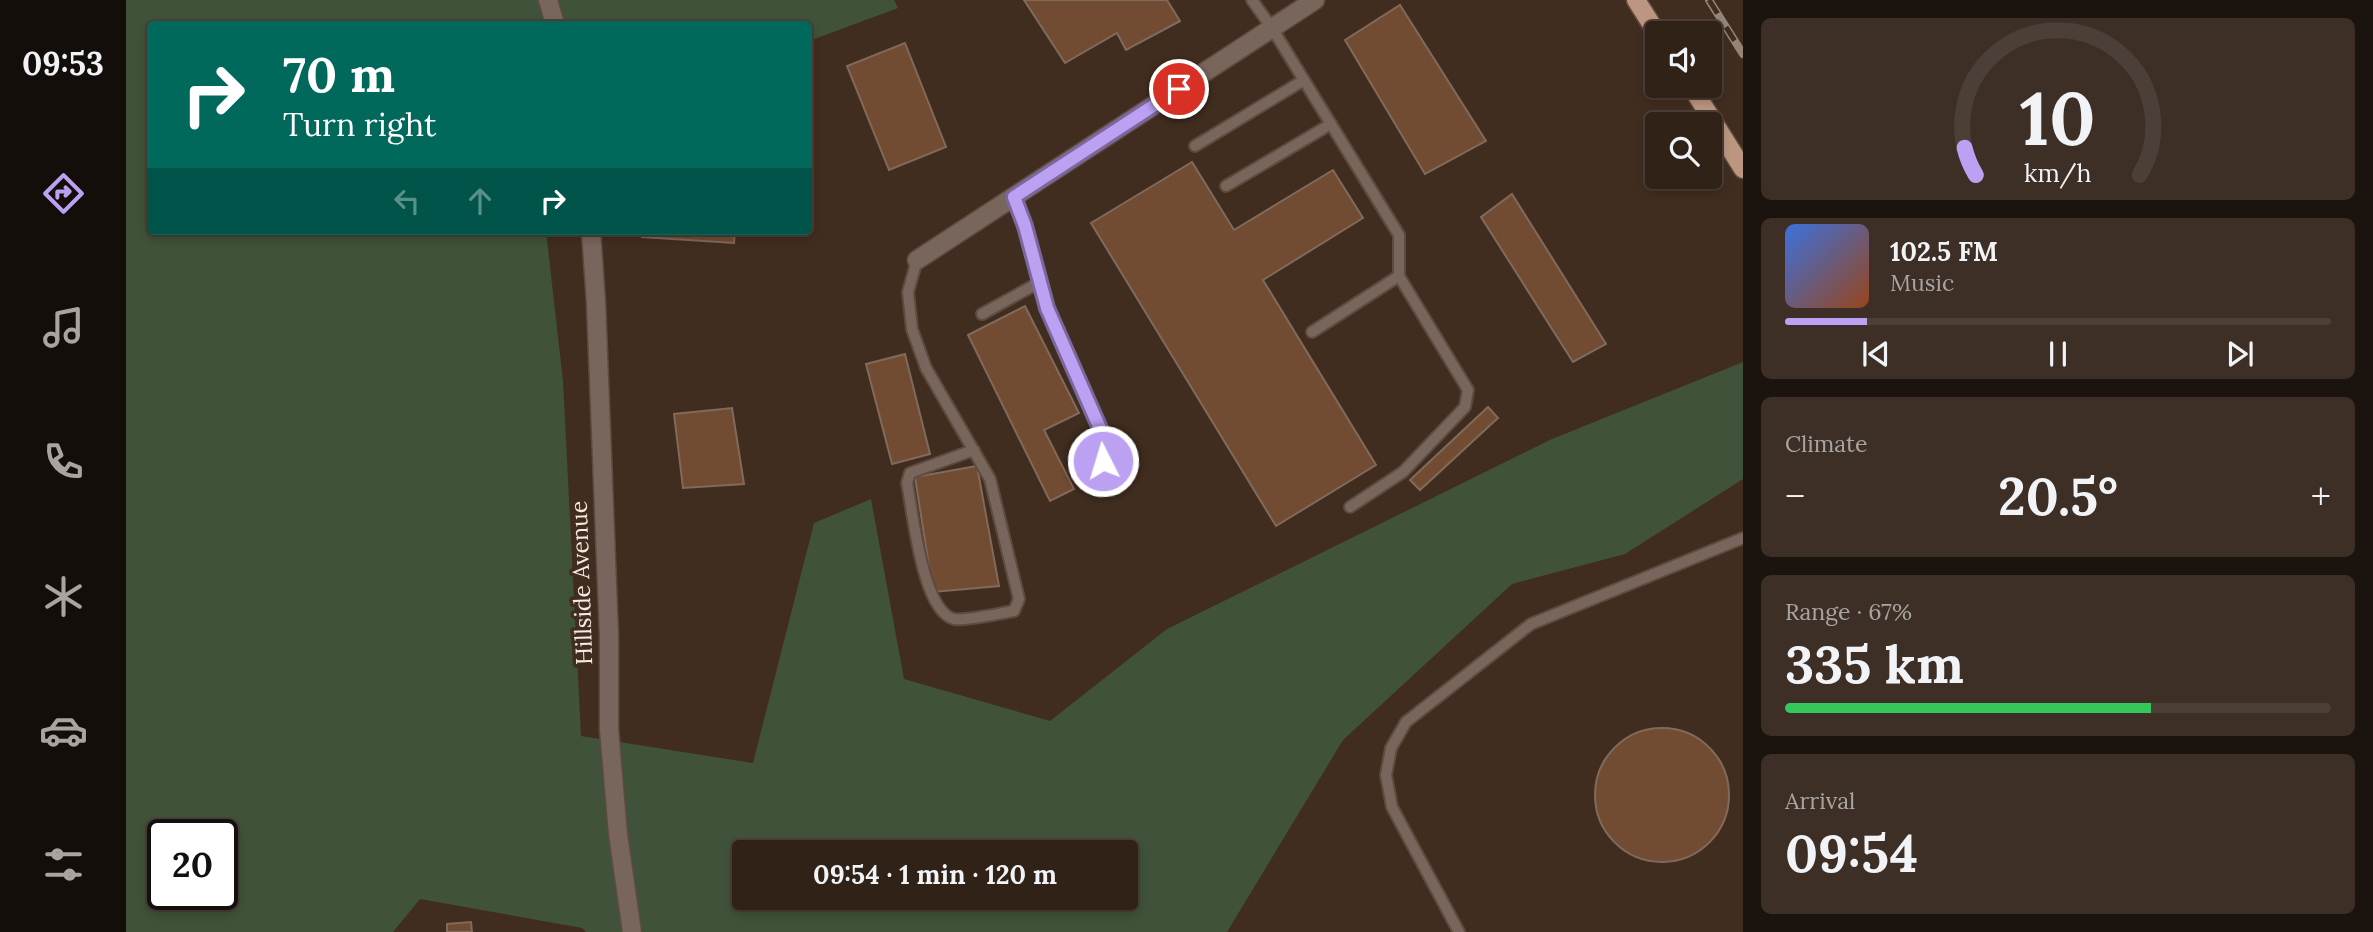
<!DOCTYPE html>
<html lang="en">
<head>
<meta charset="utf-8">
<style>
  :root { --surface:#312218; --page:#3d2f25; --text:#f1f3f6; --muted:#a8a4a2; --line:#4c3f37; --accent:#bca0f2 }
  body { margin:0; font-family:Lora,serif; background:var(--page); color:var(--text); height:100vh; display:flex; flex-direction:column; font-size:26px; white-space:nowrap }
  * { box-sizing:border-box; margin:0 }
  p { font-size:23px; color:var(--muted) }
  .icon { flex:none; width:38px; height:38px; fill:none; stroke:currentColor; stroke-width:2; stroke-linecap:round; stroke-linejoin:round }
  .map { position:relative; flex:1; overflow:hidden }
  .side { display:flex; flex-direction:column; gap:18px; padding:18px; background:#1b130d; width:630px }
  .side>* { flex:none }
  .banner { position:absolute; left:21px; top:21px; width:665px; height:214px; border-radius:7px; box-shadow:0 4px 10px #0003,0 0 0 2px var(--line); background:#00695c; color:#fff; overflow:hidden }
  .tools { position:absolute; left:1519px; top:21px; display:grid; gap:14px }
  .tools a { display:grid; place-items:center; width:77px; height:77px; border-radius:7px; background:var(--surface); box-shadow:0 4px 10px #0003,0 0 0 2px var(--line); font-size:35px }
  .speed { position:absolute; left:21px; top:819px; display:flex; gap:14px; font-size:35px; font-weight:700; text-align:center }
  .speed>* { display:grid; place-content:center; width:91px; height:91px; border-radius:50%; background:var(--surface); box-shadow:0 4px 10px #0003,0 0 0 2px var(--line); line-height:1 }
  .speed .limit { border:4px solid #111; border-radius:10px; background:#fff; color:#111 }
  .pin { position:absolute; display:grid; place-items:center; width:60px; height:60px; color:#fff; margin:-30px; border:4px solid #fff; border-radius:50%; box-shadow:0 2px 7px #0007 }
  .me { position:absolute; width:77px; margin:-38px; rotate:355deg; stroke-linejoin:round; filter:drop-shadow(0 0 5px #0008) }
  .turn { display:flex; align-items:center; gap:24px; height:147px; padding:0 21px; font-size:32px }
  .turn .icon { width:91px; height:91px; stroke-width:2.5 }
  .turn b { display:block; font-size:49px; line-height:60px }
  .lanes { display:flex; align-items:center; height:66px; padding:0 21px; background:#0003; justify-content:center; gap:35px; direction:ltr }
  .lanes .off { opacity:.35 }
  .big { font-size:52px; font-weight:800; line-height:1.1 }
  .side .tile { flex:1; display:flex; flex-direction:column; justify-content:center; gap:10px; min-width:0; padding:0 24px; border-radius:10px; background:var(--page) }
  .side .dial { align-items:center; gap:0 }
  .dial svg { height:182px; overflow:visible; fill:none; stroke:var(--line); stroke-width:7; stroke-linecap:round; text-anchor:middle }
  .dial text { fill:var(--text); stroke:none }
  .song { display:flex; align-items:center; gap:21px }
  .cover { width:84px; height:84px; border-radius:10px; background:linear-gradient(135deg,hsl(220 70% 55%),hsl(20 70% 35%)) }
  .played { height:7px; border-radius:4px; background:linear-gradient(90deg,var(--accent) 15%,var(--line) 15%) }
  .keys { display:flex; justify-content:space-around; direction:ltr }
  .heat { display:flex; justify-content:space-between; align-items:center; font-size:38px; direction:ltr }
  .charge { height:10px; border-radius:5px; background:linear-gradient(90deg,#34c759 67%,var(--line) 0) }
  .trip { position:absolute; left:606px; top:840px; width:406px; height:70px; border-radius:7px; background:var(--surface); box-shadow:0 4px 10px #0003,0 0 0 2px var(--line); font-weight:800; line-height:70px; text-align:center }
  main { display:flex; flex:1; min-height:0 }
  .menu { display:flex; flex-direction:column; width:126px; justify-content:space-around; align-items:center; background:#140e0a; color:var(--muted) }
  .menu .icon { width:49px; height:49px }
  .menu .active { color:var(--accent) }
  .menu b { font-size:32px; color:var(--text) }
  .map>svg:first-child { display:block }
</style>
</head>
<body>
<main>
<nav class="menu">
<b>09:53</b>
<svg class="icon active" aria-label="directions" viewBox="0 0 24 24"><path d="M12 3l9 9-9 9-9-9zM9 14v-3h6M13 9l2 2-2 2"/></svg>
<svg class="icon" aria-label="music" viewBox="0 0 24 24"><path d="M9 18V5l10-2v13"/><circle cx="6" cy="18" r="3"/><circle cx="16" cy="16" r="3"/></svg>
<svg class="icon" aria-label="phone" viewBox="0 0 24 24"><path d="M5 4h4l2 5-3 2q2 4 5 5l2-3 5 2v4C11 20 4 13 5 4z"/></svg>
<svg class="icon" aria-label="climate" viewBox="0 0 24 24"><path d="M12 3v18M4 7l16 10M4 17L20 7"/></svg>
<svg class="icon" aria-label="car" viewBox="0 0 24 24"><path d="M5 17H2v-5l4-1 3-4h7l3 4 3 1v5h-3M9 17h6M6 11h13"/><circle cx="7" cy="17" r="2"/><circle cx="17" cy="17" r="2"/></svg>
<svg class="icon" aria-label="filters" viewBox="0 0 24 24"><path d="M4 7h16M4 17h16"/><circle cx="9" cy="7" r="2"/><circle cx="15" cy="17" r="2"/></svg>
</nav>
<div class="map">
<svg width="1617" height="932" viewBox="0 0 1617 932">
  <rect width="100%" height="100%" fill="#412d20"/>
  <!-- green -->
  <path fill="#405239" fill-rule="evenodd" d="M0,0H768L772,8L683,41L682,24H24V231H420L437,381L455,736L627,763L688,523L745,499L778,679L924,721L1041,629L1426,439L1617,362V479L1499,554L1386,584L1217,740L1101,932H460L456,928L294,899L267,932H0ZM37,835H96V894H37ZM618,852H999V898H618Z"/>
  <!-- building -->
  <g fill="#714c32" stroke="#806a5b" stroke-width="2">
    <path d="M898,0H1041L1054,21L1000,50L991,33L939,63Z"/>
    <path d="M1274,5L1360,141L1299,174L1219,40Z"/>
    <path d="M779,43L820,147L763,170L721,66Z"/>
    <path d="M1066,162L1108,230L1207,170L1237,218L1137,280L1250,465L1150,526L965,223Z"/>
    <path d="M1386,194L1480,344L1447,362L1355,217Z"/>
    <path d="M516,231H609L608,243L516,237Z"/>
    <path d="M899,306L953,413L918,430L948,489L924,501L842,335Z"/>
    <path d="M779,354L804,454L766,464L740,364Z"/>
    <path d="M1362,407L1372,418L1294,490L1284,480Z"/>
    <path d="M606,408L618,484L557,488L548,414Z"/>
    <path d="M851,466L873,586L807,592L789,477Z"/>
    <circle cx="1536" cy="795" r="67"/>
    <path d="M345,922L346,932H321V924Z"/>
  </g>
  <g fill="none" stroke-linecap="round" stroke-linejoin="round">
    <!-- service casing -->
    <g stroke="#5e4b3f" stroke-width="14">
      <g id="service">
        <path d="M1126,0L1146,28L1273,235V276L1186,332"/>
        <path d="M1069,146L1178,80"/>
        <path d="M1100,186L1205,124"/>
        <path d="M889,197L899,226L921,308L976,433L977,489"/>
        <path d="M791,260L782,292L786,329L800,368L864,479L893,599L888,611C875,613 839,621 828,619C796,611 787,512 781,483L784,473L848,450"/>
        <path d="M856,314L914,282"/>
        <path d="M1224,507L1277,472L1339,407L1342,390L1273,276"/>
        <path d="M1333,932L1266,807L1260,775L1265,748L1280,722L1405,624L1617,538"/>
      </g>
    </g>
    <!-- minor casing -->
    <g stroke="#5e4b3f" stroke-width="21">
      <path id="minor" d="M791,260L1189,0"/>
    </g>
    <!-- tertiary casing -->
    <g stroke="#5e4b3f" stroke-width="21">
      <g id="tertiary">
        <path d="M422,0L429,24"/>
        <path d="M465,231L470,303L483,636V729L492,834L506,932"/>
      </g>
    </g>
    <!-- primary casing -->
    <g stroke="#5e4b3f" stroke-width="21">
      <g id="primary">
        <path d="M1510,0L1531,33"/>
        <path d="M1565,86L1617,169"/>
      </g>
    </g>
    <!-- service -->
    <use href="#service" stroke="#78655b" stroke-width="10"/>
    <!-- minor -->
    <use href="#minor" stroke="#78655b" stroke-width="18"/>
    <!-- tertiary -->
    <use href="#tertiary" stroke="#78655b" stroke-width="18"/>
    <!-- primary -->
    <use href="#primary" stroke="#bc9681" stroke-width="18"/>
    <!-- rail casing -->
    <g stroke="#958479" stroke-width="8">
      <path id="rail" d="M1583,0L1617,54"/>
    </g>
    <!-- rail -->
    <use href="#rail" stroke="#412d20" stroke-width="5" stroke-dasharray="16" stroke-linecap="butt"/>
  </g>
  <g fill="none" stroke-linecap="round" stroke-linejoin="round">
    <!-- route casing -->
    <g stroke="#7a689d" stroke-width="18">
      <path id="route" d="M977,461L976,433L921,308L899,226L888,197L1053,89"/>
    </g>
    <!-- route -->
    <use href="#route" stroke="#bca0f2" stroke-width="12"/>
  </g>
  <g text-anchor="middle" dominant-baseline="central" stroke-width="7" stroke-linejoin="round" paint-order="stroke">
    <!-- street labels -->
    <g font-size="23" fill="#f8ebe3" stroke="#412d20">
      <text transform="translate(455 583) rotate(-92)">Hillside Avenue</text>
    </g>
  </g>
</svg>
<div class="tools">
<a><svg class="icon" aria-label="sound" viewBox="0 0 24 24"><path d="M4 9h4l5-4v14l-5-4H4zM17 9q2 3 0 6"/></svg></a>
<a><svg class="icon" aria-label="search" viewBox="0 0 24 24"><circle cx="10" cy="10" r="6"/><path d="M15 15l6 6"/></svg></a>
</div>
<div class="speed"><div class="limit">20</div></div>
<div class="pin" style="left:1053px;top:89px;background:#d93025"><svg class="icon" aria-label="arrive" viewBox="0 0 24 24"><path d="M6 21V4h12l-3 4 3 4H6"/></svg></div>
<svg class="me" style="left:977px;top:461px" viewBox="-20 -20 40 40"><circle r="17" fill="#bca0f2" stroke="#fff" stroke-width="3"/><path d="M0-11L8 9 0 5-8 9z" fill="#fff"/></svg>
<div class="trip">09:54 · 1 min · 120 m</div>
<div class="banner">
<div class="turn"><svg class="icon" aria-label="right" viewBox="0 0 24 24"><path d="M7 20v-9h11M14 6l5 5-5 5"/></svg><div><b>70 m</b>Turn right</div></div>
<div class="lanes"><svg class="icon off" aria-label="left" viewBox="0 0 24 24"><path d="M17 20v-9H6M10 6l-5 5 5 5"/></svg><svg class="icon off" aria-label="ahead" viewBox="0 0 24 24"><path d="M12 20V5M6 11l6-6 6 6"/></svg><svg class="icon" aria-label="right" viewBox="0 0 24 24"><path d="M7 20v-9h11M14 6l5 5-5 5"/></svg></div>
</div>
</div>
<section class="side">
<div class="tile dial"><svg viewBox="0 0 100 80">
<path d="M14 69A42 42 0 1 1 86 69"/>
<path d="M14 69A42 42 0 0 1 9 57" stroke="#bca0f2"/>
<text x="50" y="56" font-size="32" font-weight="700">10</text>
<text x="50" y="72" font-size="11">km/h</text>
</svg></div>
<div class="tile">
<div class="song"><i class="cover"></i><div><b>102.5 FM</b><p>Music</p></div></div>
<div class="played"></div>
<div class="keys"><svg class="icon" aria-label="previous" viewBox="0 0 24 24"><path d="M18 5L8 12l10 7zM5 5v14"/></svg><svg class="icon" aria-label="pause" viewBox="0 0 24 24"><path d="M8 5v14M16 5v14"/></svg><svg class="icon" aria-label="next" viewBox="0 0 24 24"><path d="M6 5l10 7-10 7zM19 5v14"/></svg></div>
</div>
<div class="tile"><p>Climate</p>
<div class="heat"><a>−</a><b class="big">20.5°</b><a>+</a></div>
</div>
<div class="tile"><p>Range · 67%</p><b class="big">335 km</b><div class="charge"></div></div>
<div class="tile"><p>Arrival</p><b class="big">09:54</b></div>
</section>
</main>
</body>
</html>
